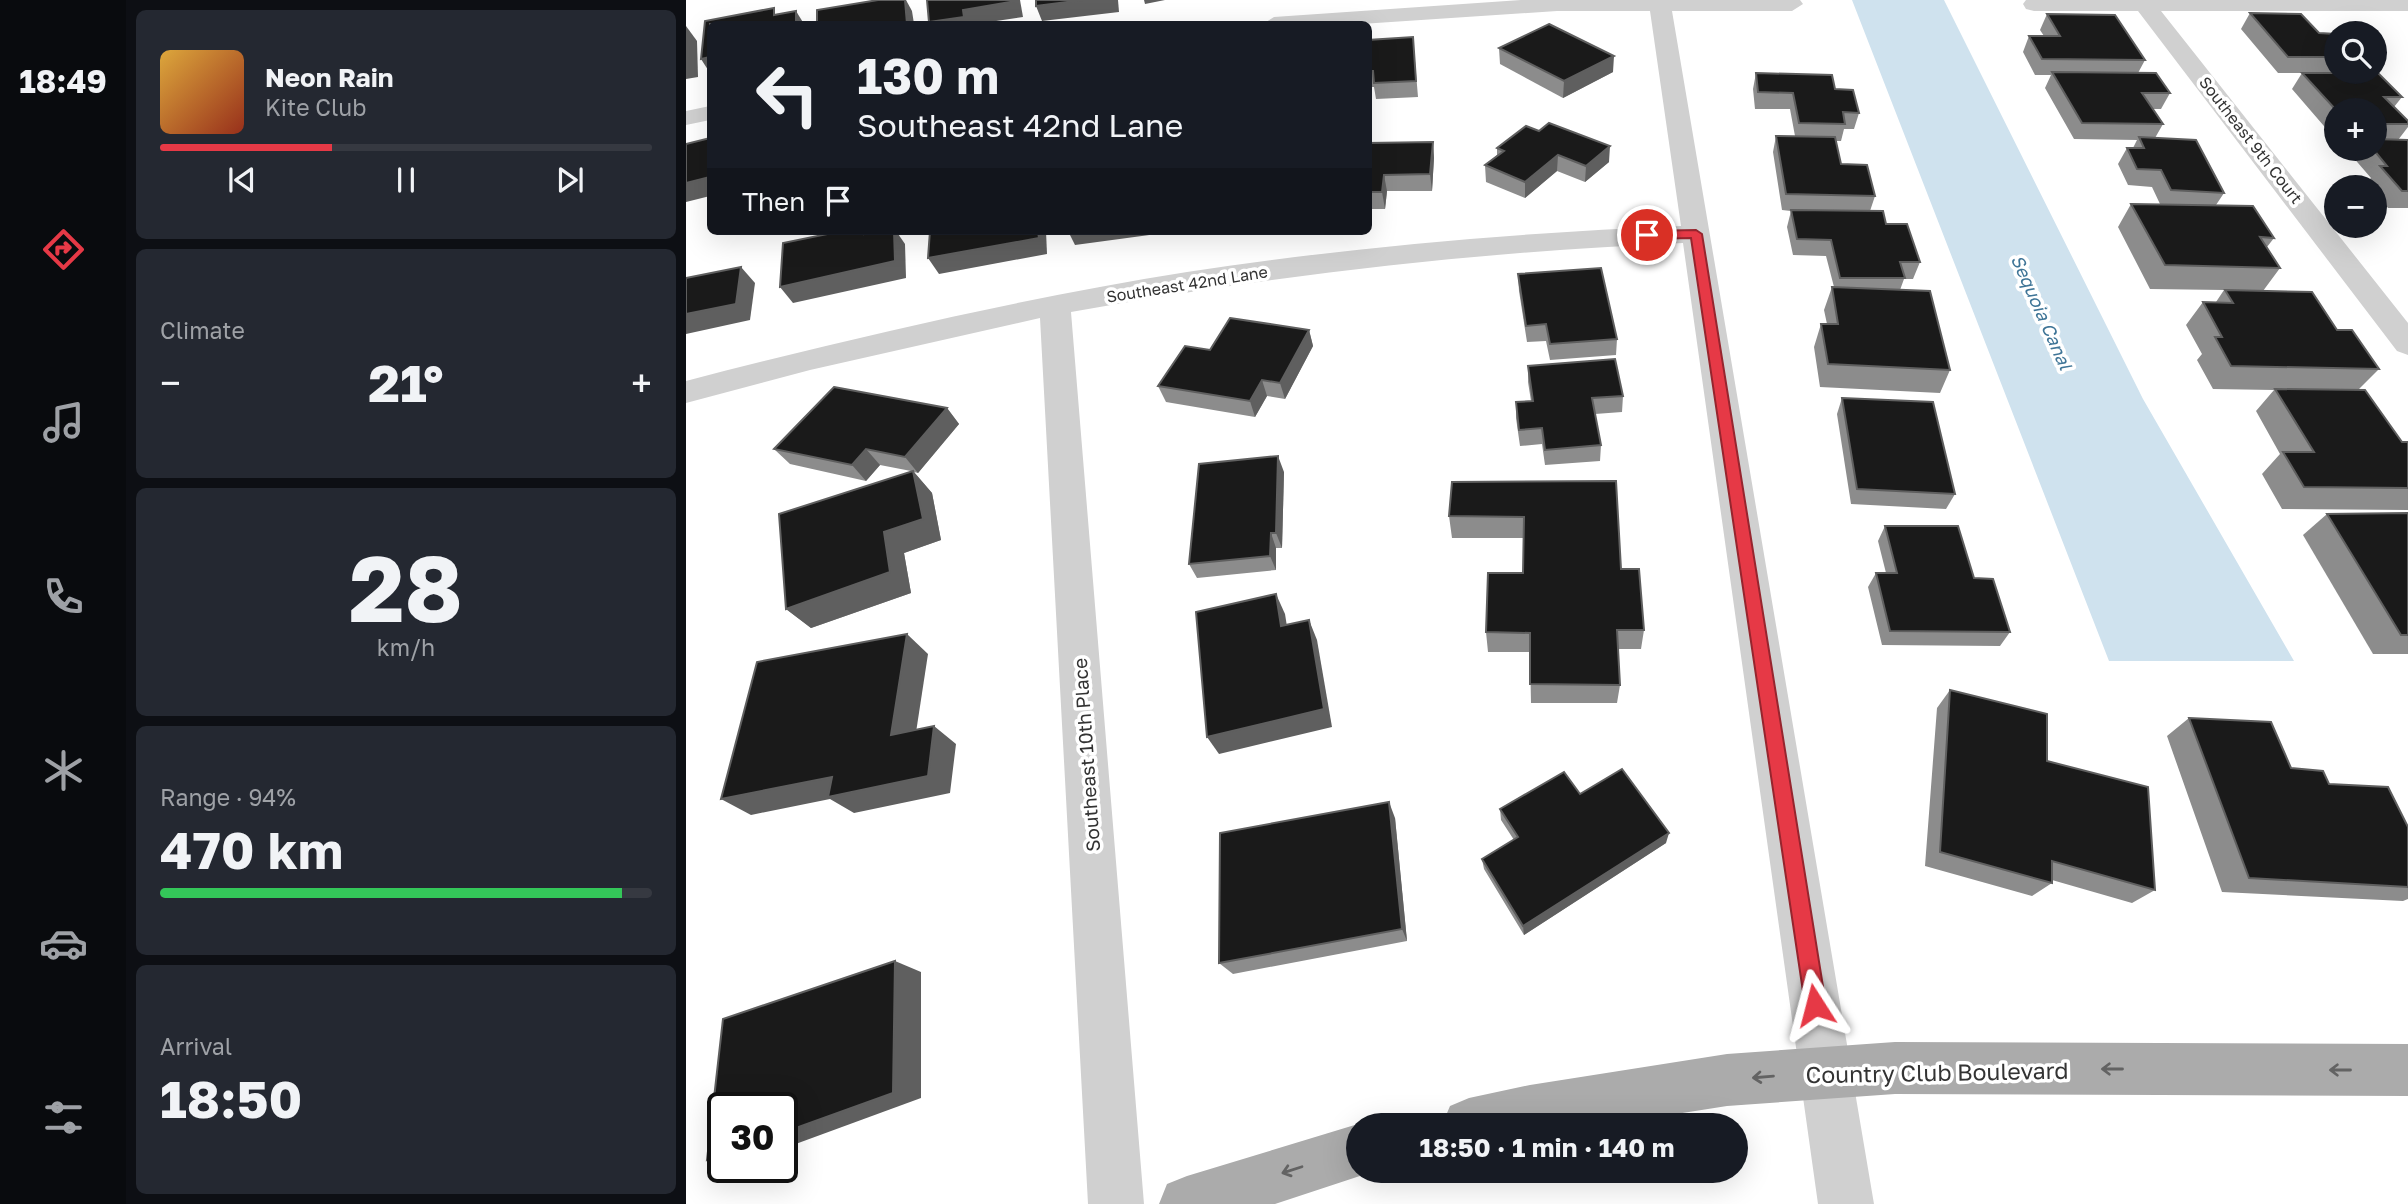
<!DOCTYPE html>
<html lang="en">
<head>
<meta charset="utf-8">
<style>
  :root { --surface:#171b24; --page:#242831; --text:#f1f3f6; --muted:#9ea1a6; --line:#363941; --accent:#e63946 }
  body { margin:0; font-family:"Golos Text",sans-serif; background:var(--page); color:var(--text); height:100vh; display:flex; flex-direction:column; font-size:26px; white-space:nowrap }
  * { box-sizing:border-box; margin:0 }
  p { font-size:23px; color:var(--muted) }
  .icon { flex:none; width:38px; height:38px; fill:none; stroke:currentColor; stroke-width:2; stroke-linecap:round; stroke-linejoin:round }
  .map { position:relative; flex:1; overflow:hidden }
  .drawer { display:flex; flex-direction:column; gap:10px; padding:10px; background:#0d0f14; width:560px }
  .drawer>* { flex:none }
  .hud { position:absolute; left:21px; top:21px; width:665px; height:214px; border-radius:10px; box-shadow:0 7px 28px #0002; background:#171b24; color:var(--text); overflow:hidden }
  .tools { position:absolute; left:1638px; top:21px; display:grid; gap:14px }
  .tools a { display:grid; place-items:center; width:63px; height:63px; border-radius:50%; background:var(--surface); box-shadow:0 7px 28px #0002; font-size:35px }
  .speed { position:absolute; left:21px; top:1092px; display:flex; gap:14px; font-size:35px; font-weight:700; text-align:center }
  .speed>* { display:grid; place-content:center; width:91px; height:91px; border-radius:50%; background:var(--surface); box-shadow:0 7px 28px #0002; line-height:1 }
  .speed .limit { border:4px solid #111; border-radius:10px; background:#fff; color:#111 }
  .pin { position:absolute; display:grid; place-items:center; width:60px; height:60px; color:#fff; margin:-30px; border:4px solid #fff; border-radius:50%; box-shadow:0 2px 7px #0007 }
  .me { position:absolute; width:77px; margin:-38px; rotate:351deg; stroke-linejoin:round; filter:drop-shadow(0 0 5px #0008) }
  .turn { display:flex; align-items:center; gap:24px; height:147px; padding:0 35px; font-size:32px }
  .turn .icon { width:91px; height:91px; stroke-width:2.5 }
  .turn b { display:block; font-size:49px; line-height:60px }
  .then { display:flex; align-items:center; height:66px; padding:0 35px; background:#0003; gap:14px; font-size:26px }
  .big { font-size:52px; font-weight:700; line-height:1.1 }
  .drawer .widget { flex:1; display:flex; flex-direction:column; justify-content:center; gap:10px; min-width:0; padding:0 24px; border-radius:10px; background:var(--page) }
  .drawer .dial { align-items:center; gap:0 }
  .dial b { font-size:91px; line-height:1 }
  .song { display:flex; align-items:center; gap:21px }
  .cover { width:84px; height:84px; border-radius:10px; background:linear-gradient(135deg,hsl(40 70% 55%),hsl(10 70% 35%)) }
  .played { height:7px; border-radius:4px; background:linear-gradient(90deg,var(--accent) 35%,var(--line) 35%) }
  .keys { display:flex; justify-content:space-around; direction:ltr }
  .heat { display:flex; justify-content:space-between; align-items:center; font-size:38px; direction:ltr }
  .charge { height:10px; border-radius:5px; background:linear-gradient(90deg,#34c759 94%,var(--line) 0) }
  .trip { position:absolute; left:660px; top:1113px; width:402px; height:70px; border-radius:35px; background:var(--surface); box-shadow:0 7px 28px #0002; font-weight:700; line-height:70px; text-align:center }
  main { display:flex; flex:1; min-height:0 }
  .tabs { display:flex; flex-direction:column; width:126px; justify-content:space-around; align-items:center; background:#090b0e; color:var(--muted) }
  .tabs .icon { width:49px; height:49px }
  .tabs .active { color:var(--accent) }
  .tabs b { font-size:32px; color:var(--text) }
  .map>svg:first-child { display:block }
</style>
</head>
<body>
<main>
<nav class="tabs">
<b>18:49</b>
<svg class="icon active" aria-label="directions" viewBox="0 0 24 24"><path d="M12 3l9 9-9 9-9-9zM9 14v-3h6M13 9l2 2-2 2"/></svg>
<svg class="icon" aria-label="music" viewBox="0 0 24 24"><path d="M9 18V5l10-2v13"/><circle cx="6" cy="18" r="3"/><circle cx="16" cy="16" r="3"/></svg>
<svg class="icon" aria-label="phone" viewBox="0 0 24 24"><path d="M5 4h4l2 5-3 2q2 4 5 5l2-3 5 2v4C11 20 4 13 5 4z"/></svg>
<svg class="icon" aria-label="climate" viewBox="0 0 24 24"><path d="M12 3v18M4 7l16 10M4 17L20 7"/></svg>
<svg class="icon" aria-label="car" viewBox="0 0 24 24"><path d="M5 17H2v-5l4-1 3-4h7l3 4 3 1v5h-3M9 17h6M6 11h13"/><circle cx="7" cy="17" r="2"/><circle cx="17" cy="17" r="2"/></svg>
<svg class="icon" aria-label="filters" viewBox="0 0 24 24"><path d="M4 7h16M4 17h16"/><circle cx="9" cy="7" r="2"/><circle cx="15" cy="17" r="2"/></svg>
</nav>
<section class="drawer">
<div class="widget">
<div class="song"><i class="cover"></i><div><b>Neon Rain</b><p>Kite Club</p></div></div>
<div class="played"></div>
<div class="keys"><svg class="icon" aria-label="previous" viewBox="0 0 24 24"><path d="M18 5L8 12l10 7zM5 5v14"/></svg><svg class="icon" aria-label="pause" viewBox="0 0 24 24"><path d="M8 5v14M16 5v14"/></svg><svg class="icon" aria-label="next" viewBox="0 0 24 24"><path d="M6 5l10 7-10 7zM19 5v14"/></svg></div>
</div>
<div class="widget"><p>Climate</p>
<div class="heat"><a>−</a><b class="big">21°</b><a>+</a></div>
</div>
<div class="widget dial"><b>28</b><p>km/h</p></div>
<div class="widget"><p>Range · 94%</p><b class="big">470 km</b><div class="charge"></div></div>
<div class="widget"><p>Arrival</p><b class="big">18:50</b></div>
</section>
<div class="map">
<svg width="1722" height="1204" viewBox="0 0 1722 1204">
  <rect width="100%" height="100%" fill="#fff"/>
  <!-- water -->
  <path fill="#cfe2ee" d="M1166,0H1258L1457,399L1608,661H1423Z"/>
  <g fill="none" stroke-linecap="round" stroke-linejoin="round">
    <!-- minor -->
    <g fill="#d0d0d0" fill-rule="evenodd">
      <path d="M835,0H1114L1117,4L1106,11H986L1188,1204H1132L997,243C790,252 588,275 385,312L458,1204H402L354,318L124,370L0,403V381C166,338 332,299 501,272C664,247 829,233 995,226L964,11H871L675,24H577L588,17Z"/>
      <path d="M1340,0H1722V11H1475L1722,323V355L1711,351L1452,11H1348L1340,9L1337,4Z"/>
      <path d="M24,106V120L0,125V111Z"/>
    </g>
    <!-- major -->
    <g fill="#ababab" fill-rule="evenodd">
      <path d="M1209,1042L1722,1044V1096L1209,1094L1041,1106L920,1125H756L764,1106L783,1098L844,1085L1041,1054Z"/>
      <path d="M672,1124L675,1125H672V1171H689L589,1204H473L481,1184L501,1176Z"/>
    </g>
  </g>
  <!-- wall -->
  <g fill="#8c8c8c">
    <path d="M1564,13L1633,33L1650,34V72H1677V73L1716,97L1708,107L1722,121V127L1712,140H1722V208H1702L1689,191V187H1686L1681,182L1685,178L1666,156L1672,149H1689V110H1650V140L1606,89L1616,73H1592L1555,29Z"/>
    <path d="M1361,14L1459,60L1452,73L1484,93L1475,109H1467L1477,124L1469,138L1538,193L1530,205L1588,238L1581,247L1594,268L1577,291L1651,330L1693,369L1673,389L1716,442H1722V510L1596,509L1576,474L1594,454L1570,411L1588,390L1527,389L1511,360L1516,354L1500,325L1517,302H1530L1538,290L1464,289L1432,227L1445,204H1474L1466,187L1442,185L1432,164L1441,148H1447L1451,140L1388,139L1359,88L1365,75H1349L1337,52L1343,36H1358L1354,30Z"/>
    <path d="M727,37L732,97L690,99L688,87H682V40Z"/>
    <path d="M813,48L927,72L877,98L814,64Z"/>
    <path d="M1070,73L1149,89L1173,113L1168,129H1158L1155,141H1149L1155,164L1189,196L1184,211L1200,224L1234,262L1227,279H1218L1214,290L1264,370L1254,393L1134,387L1128,347L1135,324H1141L1138,310L1146,287H1148L1140,256L1107,255L1101,227L1105,211L1096,210L1087,152L1090,136H1109L1104,109H1069L1067,89Z"/>
    <path d="M840,126L923,162L899,182L871,171L839,198L800,182L799,165L811,155V148Z"/>
    <path d="M747,142L748,158L746,191H701L699,209H682V143Z"/>
    <path d="M832,274L931,339L930,355L864,360L860,341L841,342L833,291Z"/>
    <path d="M623,330L627,346L599,399L581,396L569,417L480,402L472,386L524,350Z"/>
    <path d="M842,366L937,396L936,412L909,414L915,445L914,461L859,465L856,444L834,446L830,418V402L845,401L842,382Z"/>
    <path d="M1156,398L1269,494L1260,509L1165,504L1151,414Z"/>
    <path d="M261,408L273,424L232,473L228,472L246,493L255,540L218,553L225,593L125,628L100,609L225,471L194,465L180,481L104,464L88,449Z"/>
    <path d="M598,472L596,548H590V570L511,578L503,564Z"/>
    <path d="M930,481L935,569L958,630L955,649H932L934,685L931,703H845L844,652H802L800,632L837,573L838,538H766L763,516Z"/>
    <path d="M1722,513V654H1687L1617,535L1641,514Z"/>
    <path d="M1199,526L1288,578L1324,632L1314,646L1196,645L1182,587L1190,573H1200L1192,541Z"/>
    <path d="M1264,690L1361,761L1469,890L1446,903L1366,880V883L1346,896L1239,866L1251,708Z"/>
    <path d="M1503,718L1605,768L1643,784L1722,827V899L1717,901L1536,892L1481,736Z"/>
    <path d="M894,794L980,843L838,935L798,869L796,859L828,840L815,820L814,809Z"/>
    <path d="M709,818L721,941L547,974L533,963Z"/>
  </g>
  <!-- shaded-wall -->
  <g fill="#5f5f5f">
    <path d="M219,0H220L226,11L228,24H220Z"/>
    <path d="M330,0H334L337,17L290,24H244L243,22L277,10Z"/>
    <path d="M397,0H432L433,12L356,21L350,6Z"/>
    <path d="M458,0H479L459,4Z"/>
    <path d="M110,11L118,24H110Z"/>
    <path d="M0,26L11,41L12,77L0,79Z"/>
    <path d="M928,56L927,72L877,98L878,81Z"/>
    <path d="M24,57V73L15,59Z"/>
    <path d="M747,142L748,158L746,191L744,174Z"/>
    <path d="M924,146L923,162L899,182L900,166Z"/>
    <path d="M872,155L871,171L839,198V182Z"/>
    <path d="M698,175L701,191L699,209L696,192Z"/>
    <path d="M24,177V196L0,202V183Z"/>
    <path d="M208,231H210L219,244L220,278L107,303L94,287Z"/>
    <path d="M352,231H360L361,254L253,274L242,258Z"/>
    <path d="M382,231H493L389,245Z"/>
    <path d="M55,267L69,283L64,320L0,334V314Z"/>
    <path d="M623,330L627,346L599,399L594,383Z"/>
    <path d="M576,380L581,396L569,417L564,401Z"/>
    <path d="M261,408L273,424L232,473L219,457Z"/>
    <path d="M180,449L194,465L180,481L166,465Z"/>
    <path d="M592,456L598,472L596,548L590,533Z"/>
    <path d="M227,471L246,493L255,540L218,553L225,593L125,628L100,609L198,532Z"/>
    <path d="M585,533L590,548V570L584,556Z"/>
    <path d="M590,594L599,614L604,646L595,626Z"/>
    <path d="M623,620L631,640L646,727L533,754L521,737Z"/>
    <path d="M221,634L242,654L227,752L205,735Z"/>
    <path d="M248,726L270,744L264,793L168,813L144,799L65,815L35,799Z"/>
    <path d="M703,802L709,818L721,941L716,929Z"/>
    <path d="M983,833L980,843L838,935L837,926Z"/>
    <path d="M209,961L235,972V1098L96,1149V1133Z"/>
    <path d="M37,1154V1161L21,1160Z"/>
  </g>
  <!-- building -->
  <g fill="#1a1a1a" stroke="#5f5f5f" stroke-width="2">
    <path d="M192,0H219L221,24H131V10Z"/>
    <path d="M241,0H330V1L277,10L278,17L243,22Z"/>
    <path d="M350,0H397L350,6Z"/>
    <path d="M88,8V15L110,11V24H24V57L15,59L19,21Z"/>
    <path d="M1564,13L1615,14L1633,33L1650,34V57H1602Z"/>
    <path d="M1361,14L1429,15L1459,60L1356,59L1343,36H1374Z"/>
    <path d="M863,24L928,56L878,81L813,48Z"/>
    <path d="M727,37L730,81L688,83L687,71H682V40Z"/>
    <path d="M1366,72L1470,73L1484,93H1456L1477,124L1396,123Z"/>
    <path d="M1070,73L1146,75L1149,89L1167,90L1173,113L1157,112L1159,124L1113,123L1107,93L1072,92Z"/>
    <path d="M1616,73H1692L1716,97H1698L1722,121V124H1689V110H1650Z"/>
    <path d="M863,123L924,146L900,166L872,155L839,182L799,165L818,151L811,148L840,126L853,131Z"/>
    <path d="M1090,136L1149,137L1155,164L1181,165L1189,196L1100,194Z"/>
    <path d="M1453,137L1510,140L1538,193L1485,190L1475,170L1451,169L1441,148H1458Z"/>
    <path d="M24,138V177L0,183V144Z"/>
    <path d="M1689,139L1722,140V191H1716L1694,166H1701L1687,149H1689Z"/>
    <path d="M747,142L744,174L698,175L696,192H682V143Z"/>
    <path d="M1445,204L1567,206L1588,238L1574,237L1594,268L1479,265Z"/>
    <path d="M1105,210L1197,211L1200,224H1221L1234,262H1214L1219,278H1154L1145,240L1111,239Z"/>
    <path d="M156,231H178V234L192,231H208L209,261L94,287L97,243Z"/>
    <path d="M244,231H352L353,238L242,258Z"/>
    <path d="M55,267L50,304L0,314V278Z"/>
    <path d="M915,268L931,339L864,344L860,324L840,326L832,274Z"/>
    <path d="M1146,287L1244,291L1264,370L1142,364L1135,324H1152Z"/>
    <path d="M1539,290L1626,292L1651,330H1666L1693,369L1545,366L1529,337H1536L1517,302L1547,303Z"/>
    <path d="M544,318L623,330L594,383L576,380L564,401L472,386L499,346L524,350Z"/>
    <path d="M929,359L937,396L906,398L915,445L859,450L856,428L833,430L830,402L847,401L842,366Z"/>
    <path d="M148,387L261,408L219,457L180,449L166,465L88,449Z"/>
    <path d="M1589,389L1679,390L1716,442H1722V488L1618,487L1597,452H1628Z"/>
    <path d="M1156,398L1247,402L1269,494L1171,489Z"/>
    <path d="M592,456L590,533H585L584,556L503,564L513,464Z"/>
    <path d="M227,471L237,519L198,532L204,572L100,609L93,514Z"/>
    <path d="M930,481L935,569H953L958,630H931L934,685L844,684V633L800,632L802,573H837L838,517L763,516L766,482Z"/>
    <path d="M1722,513V635H1715L1641,514Z"/>
    <path d="M1199,526H1272L1288,578L1307,579L1324,632L1204,631L1190,573H1211Z"/>
    <path d="M590,594L595,626L623,620L638,709L521,737L510,612Z"/>
    <path d="M221,634L205,735L248,726L242,776L142,797L146,777L35,799L71,662Z"/>
    <path d="M1264,690L1361,714V761L1462,787L1469,890L1366,861V883L1254,852Z"/>
    <path d="M1503,718L1585,722L1605,768L1637,771L1643,784L1702,787L1722,827V887L1563,878Z"/>
    <path d="M936,769L983,833L837,926L796,859L832,837L814,809L878,772L894,794Z"/>
    <path d="M703,802L716,929L533,963L534,833Z"/>
    <path d="M209,961L207,1093L96,1133V1108H37V1154L21,1160L37,1019Z"/>
  </g>
  <!-- one-way arrows -->
  <defs><path id="oneway-shaft" d="M-6 0H5M1.5-3L5.5 0L1.5 3" fill="none" stroke-width="1.6" stroke-linecap="round" stroke-linejoin="round" transform="scale(1.75)"/></defs>
  <g stroke="#636363">
    <use href="#oneway-shaft" transform="translate(1426 1069) rotate(-180)"/>
    <use href="#oneway-shaft" transform="translate(1654 1070) rotate(-180)"/>
    <use href="#oneway-shaft" transform="translate(1077 1077) rotate(175)"/>
    <use href="#oneway-shaft" transform="translate(606 1170) rotate(162)"/>
  </g>
  <!-- route -->
  <path fill="#e63946" stroke="#96252e" stroke-width="2" d="M1010,230L1016,234L1140,1005L1137,1012L1129,1015L1122,1012L1119,1005L1005,238L961,239L955,235L961,231Z"/>
  <g text-anchor="middle" dominant-baseline="central" stroke-width="7" stroke-linejoin="round" paint-order="stroke">
    <!-- far-street labels -->
    <g font-size="16" fill="#333" stroke="#fff">
      <text transform="translate(1565 140) rotate(52)">Southeast 9th Court</text>
      <text transform="translate(501 284) rotate(-9)">Southeast 42nd Lane</text>
    </g>
    <!-- far-water labels -->
    <g font-size="18" font-style="italic" fill="#3f7597" stroke="#fff">
      <text transform="translate(1356 312) rotate(66)">Sequoia Canal</text>
    </g>
    <!-- street labels -->
    <g font-size="19" fill="#333" stroke="#fff">
      <text transform="translate(400 755) rotate(-94)">Southeast 10th Place</text>
    </g>
    <!-- near-street labels -->
    <g font-size="23" fill="#333" stroke="#fff">
      <text transform="translate(1251 1072) rotate(-1)">Country Club Boulevard</text>
    </g>
  </g>
</svg>
<div class="tools">
<a><svg class="icon" aria-label="search" viewBox="0 0 24 24"><circle cx="10" cy="10" r="6"/><path d="M15 15l6 6"/></svg></a>
<a>+</a>
<a>−</a>
</div>
<div class="speed"><div class="limit">30</div></div>
<div class="pin" style="left:961px;top:235px;background:#d93025"><svg class="icon" aria-label="arrive" viewBox="0 0 24 24"><path d="M6 21V4h12l-3 4 3 4H6"/></svg></div>
<svg class="me" style="left:1129px;top:1005px" viewBox="-20 -20 40 40"><path d="M0-17L14 15 0 8-14 15z" fill="#e63946" stroke="#fff" stroke-width="4"/></svg>
<div class="trip">18:50 · 1 min · 140 m</div>
<div class="hud">
<div class="turn"><svg class="icon" aria-label="left" viewBox="0 0 24 24"><path d="M17 20v-9H6M10 6l-5 5 5 5"/></svg><div><b>130 m</b>Southeast 42nd Lane</div></div>
<div class="then">Then<svg class="icon" aria-label="arrive" viewBox="0 0 24 24"><path d="M6 21V4h12l-3 4 3 4H6"/></svg></div>
</div>
</div>
</main>
</body>
</html>
